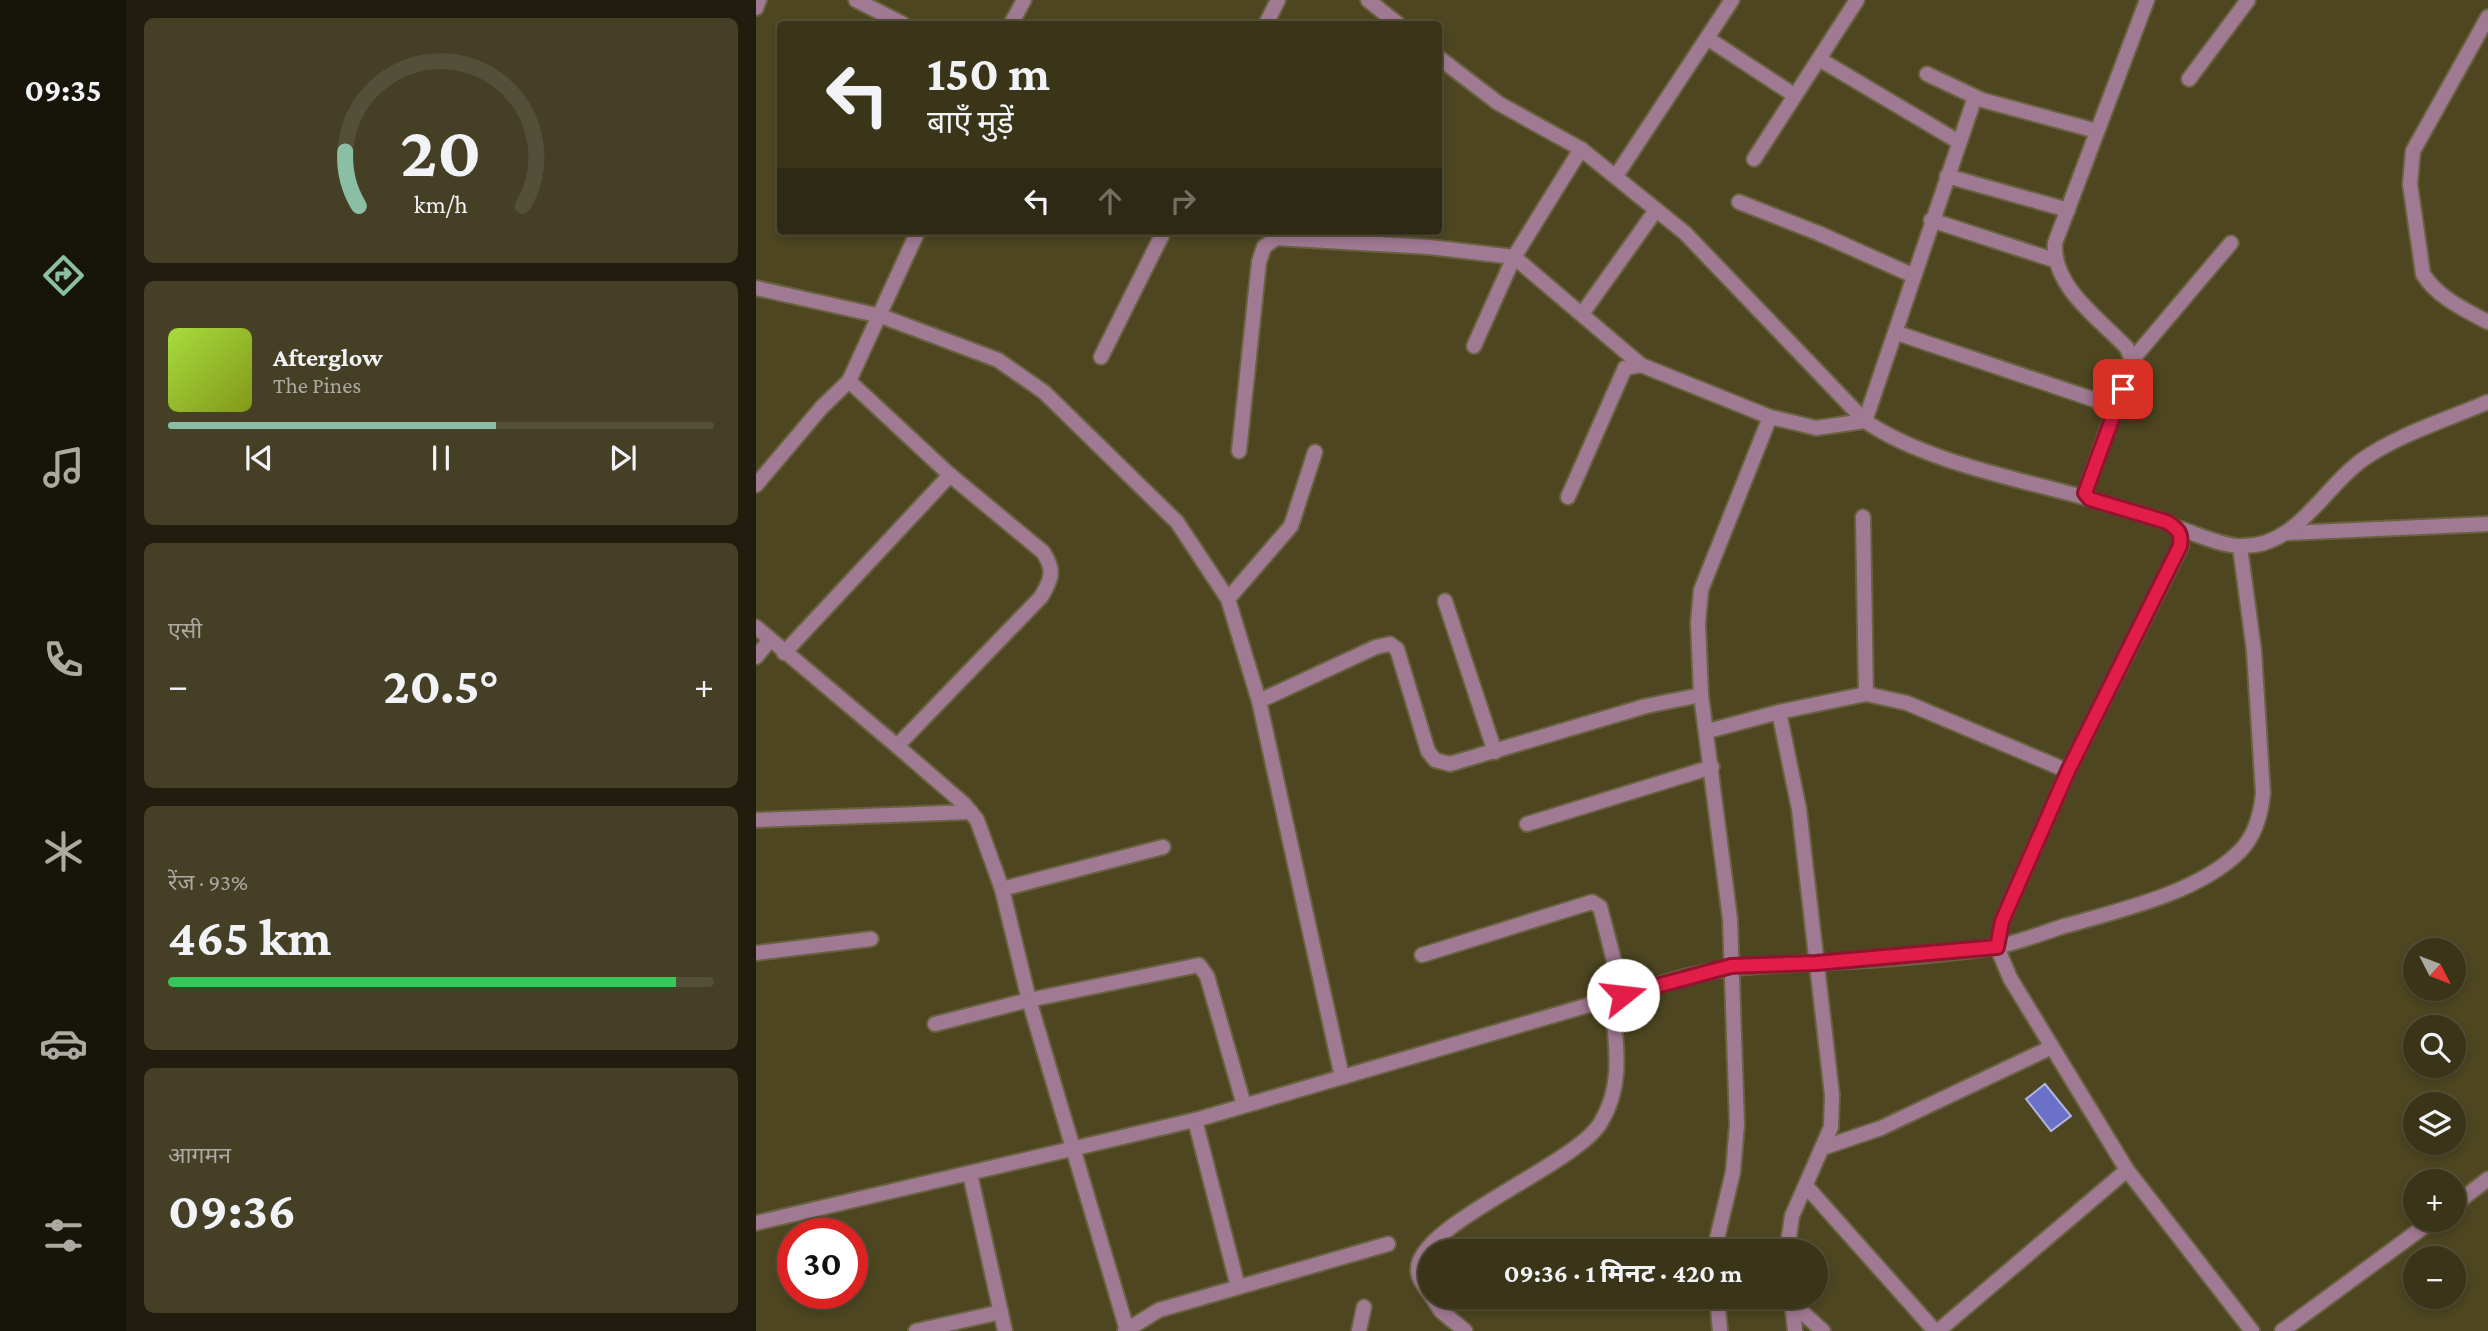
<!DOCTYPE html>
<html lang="hi">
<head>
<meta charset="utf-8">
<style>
  :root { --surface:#3a3419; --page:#453f26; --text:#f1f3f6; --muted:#abaaa2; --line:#544f38; --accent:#8abfa5 }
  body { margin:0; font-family:"Crimson Pro","Noto Sans Devanagari",serif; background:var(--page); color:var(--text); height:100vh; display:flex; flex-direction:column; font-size:26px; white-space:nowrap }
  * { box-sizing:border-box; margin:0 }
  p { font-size:23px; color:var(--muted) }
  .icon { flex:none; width:38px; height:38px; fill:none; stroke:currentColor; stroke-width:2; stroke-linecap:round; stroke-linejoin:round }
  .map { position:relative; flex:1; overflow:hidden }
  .sheet { display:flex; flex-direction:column; gap:18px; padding:18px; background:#201d0e; width:630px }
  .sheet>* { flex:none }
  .banner { position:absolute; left:21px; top:21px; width:665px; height:214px; border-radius:7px; box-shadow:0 4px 10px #0003,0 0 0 2px var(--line); background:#3a3419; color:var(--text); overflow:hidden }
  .needle { width:46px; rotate:132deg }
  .controls { position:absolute; left:1647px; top:938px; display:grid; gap:14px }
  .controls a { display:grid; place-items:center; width:63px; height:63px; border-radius:50%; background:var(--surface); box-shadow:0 4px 10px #0003,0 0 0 2px var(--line); font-size:35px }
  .speed { position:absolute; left:21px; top:1218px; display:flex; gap:14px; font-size:35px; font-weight:700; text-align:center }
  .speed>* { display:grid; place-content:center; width:91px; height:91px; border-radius:50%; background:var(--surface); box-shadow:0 4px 10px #0003,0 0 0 2px var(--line); line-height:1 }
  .speed .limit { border:10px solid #d22; background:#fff; color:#111 }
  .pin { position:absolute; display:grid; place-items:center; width:60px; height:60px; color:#fff; margin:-30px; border-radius:14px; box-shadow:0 4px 10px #0006 }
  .me { position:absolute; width:77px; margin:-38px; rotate:74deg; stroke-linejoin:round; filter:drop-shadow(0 0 5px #0008) }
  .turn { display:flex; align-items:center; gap:24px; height:147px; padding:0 35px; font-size:32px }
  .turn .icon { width:91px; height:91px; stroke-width:2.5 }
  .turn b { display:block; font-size:49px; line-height:60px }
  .lanes { display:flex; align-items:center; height:66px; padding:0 35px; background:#0003; justify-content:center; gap:35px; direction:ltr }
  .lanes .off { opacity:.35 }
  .big { font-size:52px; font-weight:700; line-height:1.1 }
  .sheet .tile { flex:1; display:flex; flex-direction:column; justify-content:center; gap:10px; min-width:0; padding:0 24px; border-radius:10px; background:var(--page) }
  .sheet .dial { align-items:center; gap:0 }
  .dial svg { height:182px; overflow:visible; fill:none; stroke:var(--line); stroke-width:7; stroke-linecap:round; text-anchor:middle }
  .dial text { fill:var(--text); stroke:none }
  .song { display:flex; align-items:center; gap:21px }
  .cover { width:84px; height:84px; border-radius:10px; background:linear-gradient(135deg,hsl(80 70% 55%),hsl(70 70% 35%)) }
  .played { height:7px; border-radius:4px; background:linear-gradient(90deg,var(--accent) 60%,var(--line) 60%) }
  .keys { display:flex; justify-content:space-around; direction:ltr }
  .heat { display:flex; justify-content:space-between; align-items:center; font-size:38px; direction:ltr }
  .charge { height:10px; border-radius:5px; background:linear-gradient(90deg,#34c759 93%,var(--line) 0) }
  .trip { position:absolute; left:662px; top:1239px; width:410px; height:70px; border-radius:35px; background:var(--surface); box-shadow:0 4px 10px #0003,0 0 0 2px var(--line); font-weight:700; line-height:70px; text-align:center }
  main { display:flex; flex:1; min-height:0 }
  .tabs { display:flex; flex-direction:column; width:126px; justify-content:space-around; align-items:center; background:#17150a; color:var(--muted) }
  .tabs .icon { width:49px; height:49px }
  .tabs .active { color:var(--accent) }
  .tabs b { font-size:32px; color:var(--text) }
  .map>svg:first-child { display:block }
</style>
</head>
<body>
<main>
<nav class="tabs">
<b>09:35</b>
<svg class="icon active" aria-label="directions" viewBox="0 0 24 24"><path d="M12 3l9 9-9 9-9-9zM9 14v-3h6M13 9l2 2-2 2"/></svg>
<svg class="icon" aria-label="music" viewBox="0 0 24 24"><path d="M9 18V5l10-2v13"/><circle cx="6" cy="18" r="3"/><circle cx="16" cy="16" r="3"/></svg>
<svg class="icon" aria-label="phone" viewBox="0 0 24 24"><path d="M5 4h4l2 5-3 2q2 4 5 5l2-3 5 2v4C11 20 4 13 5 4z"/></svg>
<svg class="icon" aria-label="climate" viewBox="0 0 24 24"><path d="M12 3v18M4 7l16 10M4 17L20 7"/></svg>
<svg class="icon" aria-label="car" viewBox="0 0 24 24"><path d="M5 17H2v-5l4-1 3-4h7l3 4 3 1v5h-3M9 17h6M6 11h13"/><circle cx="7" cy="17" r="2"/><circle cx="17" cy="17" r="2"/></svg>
<svg class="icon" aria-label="filters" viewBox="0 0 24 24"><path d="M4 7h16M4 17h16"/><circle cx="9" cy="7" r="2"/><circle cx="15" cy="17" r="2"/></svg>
</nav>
<section class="sheet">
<div class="tile dial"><svg viewBox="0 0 100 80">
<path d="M14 69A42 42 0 1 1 86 69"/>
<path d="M14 69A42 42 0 0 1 8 45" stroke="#8abfa5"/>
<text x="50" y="56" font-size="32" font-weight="700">20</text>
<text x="50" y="72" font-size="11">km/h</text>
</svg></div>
<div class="tile">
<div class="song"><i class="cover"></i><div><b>Afterglow</b><p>The Pines</p></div></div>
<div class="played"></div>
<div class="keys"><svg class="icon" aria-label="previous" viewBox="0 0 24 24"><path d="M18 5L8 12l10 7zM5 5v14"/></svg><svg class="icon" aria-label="pause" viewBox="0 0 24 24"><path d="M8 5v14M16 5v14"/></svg><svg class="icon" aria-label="next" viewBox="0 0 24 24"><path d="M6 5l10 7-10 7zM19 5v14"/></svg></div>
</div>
<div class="tile"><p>एसी</p>
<div class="heat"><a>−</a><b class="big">20.5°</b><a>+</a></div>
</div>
<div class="tile"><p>रेंज · 93%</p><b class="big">465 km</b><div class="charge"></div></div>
<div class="tile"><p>आगमन</p><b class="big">09:36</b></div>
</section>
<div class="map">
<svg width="1732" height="1331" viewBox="0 0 1732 1331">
  <rect width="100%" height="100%" fill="#4d4621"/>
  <!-- building -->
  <path fill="#6b70c9" stroke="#b1b6dd" stroke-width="2" d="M1289,1084L1315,1116L1295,1131L1270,1099Z"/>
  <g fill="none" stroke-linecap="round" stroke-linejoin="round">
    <!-- minor casing -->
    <g stroke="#696240" stroke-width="18">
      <g id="minor">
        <path d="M100,0L147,24"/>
        <path d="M612,0L642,24"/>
        <path d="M0,8L3,0"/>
        <path d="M1732,17L1657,151L1654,184L1667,274C1681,297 1709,310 1732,322"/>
        <path d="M255,24L268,0"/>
        <path d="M510,24L522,0"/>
        <path d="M951,38L1038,95"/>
        <path d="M682,57L742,103L825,149L929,233L1109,421C1169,462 1263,479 1334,499"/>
        <path d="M1063,59L1203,142"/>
        <path d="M1171,74L1226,100L1341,131"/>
        <path d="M1433,79L1492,0"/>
        <path d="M998,159L1101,0"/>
        <path d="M860,176L976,0"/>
        <path d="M1191,176L1312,210"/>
        <path d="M983,202L1062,233L1156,275"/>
        <path d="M1175,220L1298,260"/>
        <path d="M0,288L125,316L242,360L288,392L421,522L472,599L503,701L586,1077"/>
        <path d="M826,314L900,210"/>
        <path d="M1141,333L1360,407"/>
        <path d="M718,346L758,257L825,149"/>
        <path d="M345,357L408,231"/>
        <path d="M1376,360L1475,243"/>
        <path d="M93,381L194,475L287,552C299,570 296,579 285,597L141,746"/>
        <path d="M483,451L503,262L508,247L520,238L673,247L758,257L885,365L1014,417L1040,423L1060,428L1109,421L1219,97"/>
        <path d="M0,485L66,407L93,381L162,231"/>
        <path d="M812,497L869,368L885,365"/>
        <path d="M1107,517L1110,694"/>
        <path d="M1532,533L1732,524"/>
        <path d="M472,599L535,526L559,452"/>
        <path d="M689,601L739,752"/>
        <path d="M0,627L141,746L208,804L221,820L246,889L273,1000L371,1330"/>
        <path d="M28,653L194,475"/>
        <path d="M0,657L14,640"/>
        <path d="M503,701L620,647L634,644L641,649L672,751L679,760L694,764L890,706L945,695"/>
        <path d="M1023,712L1043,809L1076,1095L1075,1127L1036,1216L1031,1251"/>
        <path d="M952,731L1023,712L1110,694L1151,703L1312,771"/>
        <path d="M0,820L215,812"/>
        <path d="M771,824L956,767"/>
        <path d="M246,889L407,847"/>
        <path d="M0,953L115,939"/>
        <path d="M666,955L836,902L844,907L867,995"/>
        <path d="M179,1024L273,1000L443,965L451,976L488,1105"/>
        <path d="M439,1120L482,1287"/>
        <path d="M1066,1148L1125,1128L1296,1047"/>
        <path d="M214,1174L249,1331"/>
        <path d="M1050,1186L1179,1331"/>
        <path d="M1698,1205L1732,1179"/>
        <path d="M0,1223L443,1119L932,976C975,966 1015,965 1059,963C1118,960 1180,956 1239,947C1261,943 1284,934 1305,927C1361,911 1443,893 1484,851C1500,835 1505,814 1507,793L1498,651L1484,547"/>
        <path d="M958,1251L977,1172L981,1124L974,919L945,695L942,623L945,590L1014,417"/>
        <path d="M674,1294C669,1287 662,1279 662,1270C660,1225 822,1164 845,1122C869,1082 859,1042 856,998"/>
        <path d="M676,1297L685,1311L709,1331"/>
        <path d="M961,1297L964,1331"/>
        <path d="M1036,1301L1039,1331"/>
        <path d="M1037,1304L1067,1331"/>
        <path d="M160,1331L245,1312"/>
        <path d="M369,1331L403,1310L632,1244"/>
        <path d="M603,1331L608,1307"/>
        <path d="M1182,1331L1371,1170"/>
        <path d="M1526,1331L1677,1220"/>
      </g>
    </g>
    <!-- tertiary casing -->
    <g stroke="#696240" stroke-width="18">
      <g id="tertiary">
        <path d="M1391,0L1299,243C1296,287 1344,319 1371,348L1376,360L1329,493L1334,499L1411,522C1422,529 1426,533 1425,546L1312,771L1246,921L1241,947L1254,978L1371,1170L1496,1331"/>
        <path d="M1422,528C1441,534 1463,545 1483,546C1540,549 1566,489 1606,460C1643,434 1690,420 1732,402"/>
      </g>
    </g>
    <!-- minor -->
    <use href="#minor" stroke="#a07993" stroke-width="14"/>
    <!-- tertiary -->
    <use href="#tertiary" stroke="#a07993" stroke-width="14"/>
  </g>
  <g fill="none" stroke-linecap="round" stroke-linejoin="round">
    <!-- route casing -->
    <g stroke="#92132f" stroke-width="18">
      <path id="route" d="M867,995L975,966L1060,963L1241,947L1246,921L1312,771L1424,546C1426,533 1422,529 1411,522L1334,499L1329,493L1367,389"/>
    </g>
    <!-- route -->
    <use href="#route" stroke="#e11d48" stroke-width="12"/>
  </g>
</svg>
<div class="controls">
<a><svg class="needle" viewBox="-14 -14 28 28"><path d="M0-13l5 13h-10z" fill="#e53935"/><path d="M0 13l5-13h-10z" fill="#abaaa2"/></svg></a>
<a><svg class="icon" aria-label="search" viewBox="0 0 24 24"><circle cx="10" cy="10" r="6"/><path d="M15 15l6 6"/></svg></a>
<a><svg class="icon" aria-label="layers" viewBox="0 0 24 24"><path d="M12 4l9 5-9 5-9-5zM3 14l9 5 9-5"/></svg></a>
<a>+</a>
<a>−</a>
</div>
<div class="speed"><div class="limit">30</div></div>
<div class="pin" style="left:1367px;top:389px;background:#d93025"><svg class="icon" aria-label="arrive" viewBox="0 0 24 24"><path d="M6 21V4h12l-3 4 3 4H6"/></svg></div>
<svg class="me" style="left:867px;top:995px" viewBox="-20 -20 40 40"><circle r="19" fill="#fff"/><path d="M0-13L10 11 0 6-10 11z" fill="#e11d48"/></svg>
<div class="trip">09:36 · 1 मिनट · 420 m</div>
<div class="banner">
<div class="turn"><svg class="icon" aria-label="left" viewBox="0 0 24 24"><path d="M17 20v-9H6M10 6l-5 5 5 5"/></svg><div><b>150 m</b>बाएँ मुड़ें</div></div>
<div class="lanes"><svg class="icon" aria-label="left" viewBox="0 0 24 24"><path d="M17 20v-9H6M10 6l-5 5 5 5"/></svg><svg class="icon off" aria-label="ahead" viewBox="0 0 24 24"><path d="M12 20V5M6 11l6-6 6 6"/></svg><svg class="icon off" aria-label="right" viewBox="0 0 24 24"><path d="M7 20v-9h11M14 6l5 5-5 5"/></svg></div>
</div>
</div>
</main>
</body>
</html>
